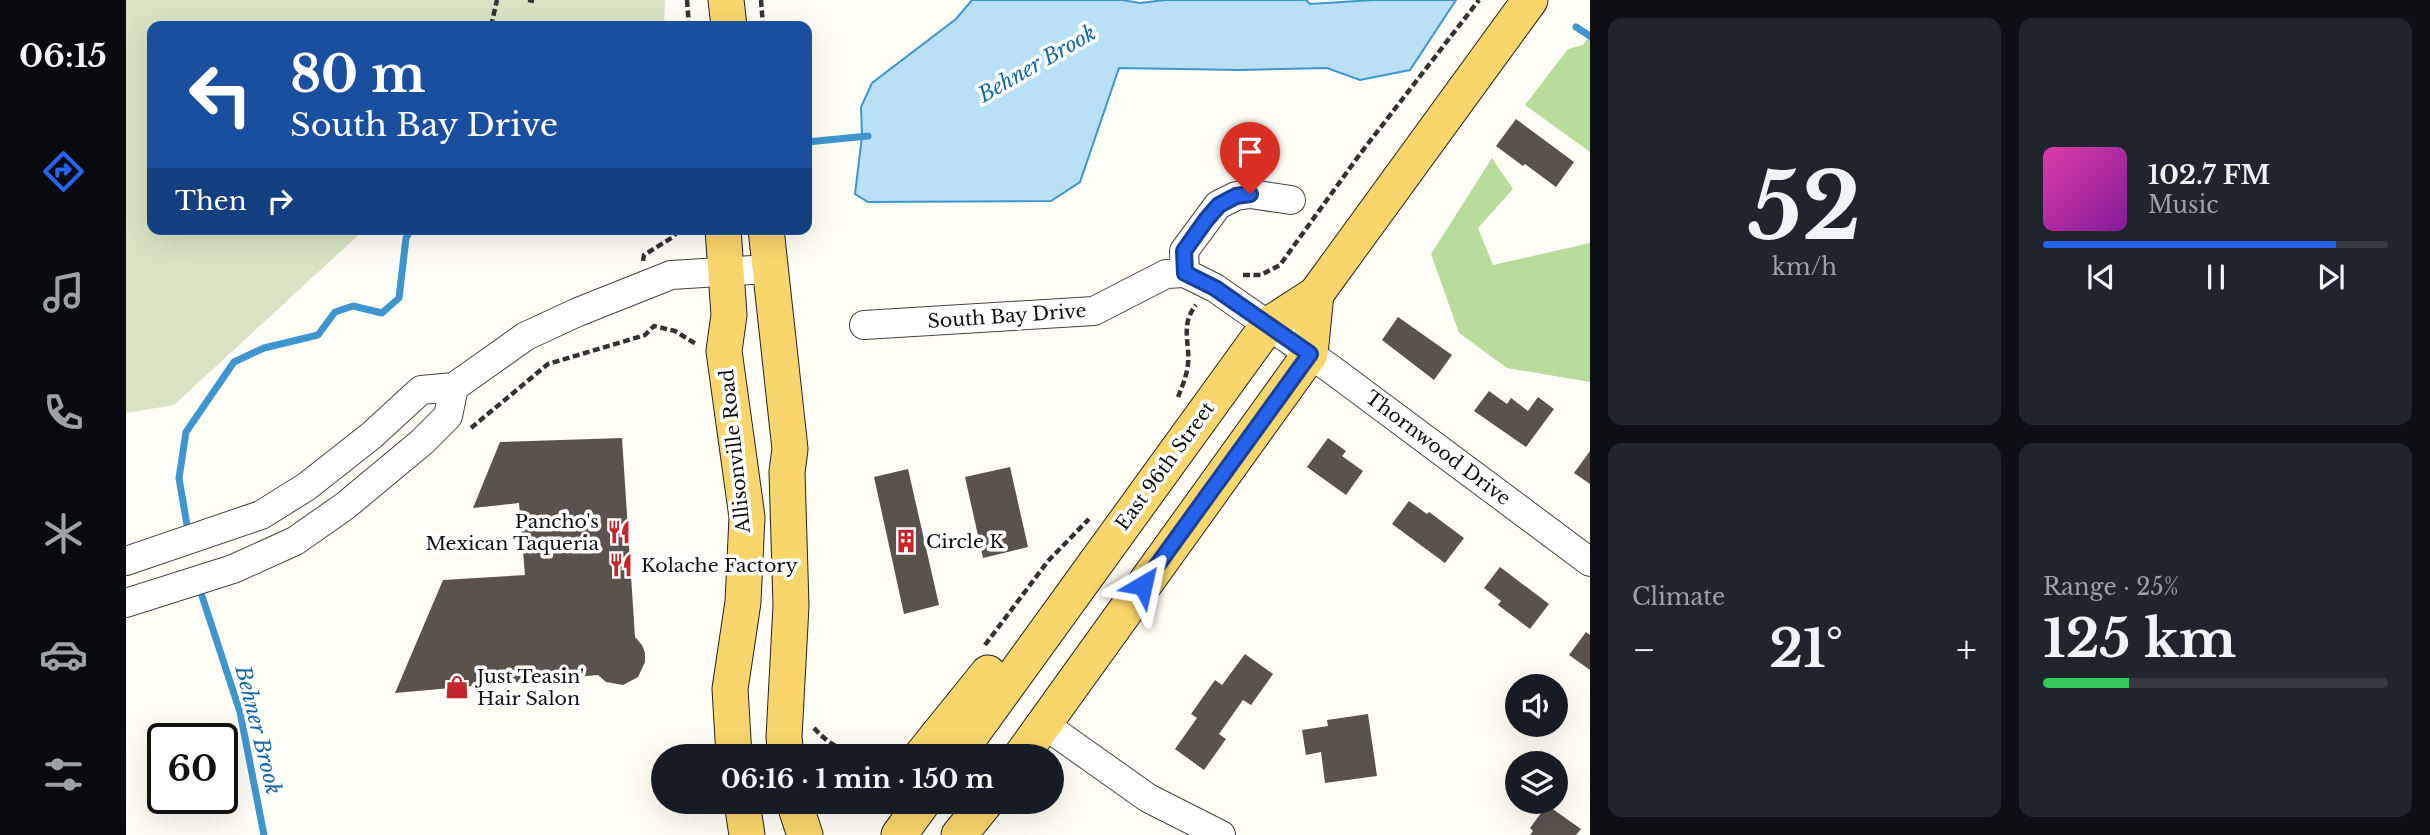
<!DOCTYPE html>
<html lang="en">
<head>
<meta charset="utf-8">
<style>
  :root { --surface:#171b24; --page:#20242c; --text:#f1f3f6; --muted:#9ea1a6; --line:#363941; --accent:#2563eb }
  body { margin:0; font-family:"Libre Baskerville",serif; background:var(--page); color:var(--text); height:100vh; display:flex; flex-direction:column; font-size:26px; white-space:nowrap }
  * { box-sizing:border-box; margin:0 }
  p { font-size:23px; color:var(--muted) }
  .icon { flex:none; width:38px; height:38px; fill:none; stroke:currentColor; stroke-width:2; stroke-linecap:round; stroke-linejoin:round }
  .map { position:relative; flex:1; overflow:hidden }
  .sheet { display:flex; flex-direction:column; gap:18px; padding:18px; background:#0d0f14; width:840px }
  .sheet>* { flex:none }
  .top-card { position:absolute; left:21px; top:21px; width:665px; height:214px; border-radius:14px; box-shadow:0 7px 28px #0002; background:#1a4fa0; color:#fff; overflow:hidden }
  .fabs { position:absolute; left:1379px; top:674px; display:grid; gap:14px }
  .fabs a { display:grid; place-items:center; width:63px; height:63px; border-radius:50%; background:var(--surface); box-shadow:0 7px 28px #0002; font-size:35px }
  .speed { position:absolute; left:21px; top:723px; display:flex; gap:14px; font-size:35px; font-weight:700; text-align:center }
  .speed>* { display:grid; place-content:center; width:91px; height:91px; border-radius:50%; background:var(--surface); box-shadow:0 7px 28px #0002; line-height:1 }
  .speed .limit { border:4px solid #111; border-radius:10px; background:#fff; color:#111 }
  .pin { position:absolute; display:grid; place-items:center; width:60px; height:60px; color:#fff; margin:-72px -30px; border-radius:50% 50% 50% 0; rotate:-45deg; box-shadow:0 0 7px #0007 }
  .pin .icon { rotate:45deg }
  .me { position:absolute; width:77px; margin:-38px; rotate:36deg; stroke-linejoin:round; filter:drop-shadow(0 0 5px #0008) }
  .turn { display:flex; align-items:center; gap:24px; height:147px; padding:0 28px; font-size:32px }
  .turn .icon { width:91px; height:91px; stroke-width:2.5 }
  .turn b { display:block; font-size:49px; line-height:60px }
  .then { display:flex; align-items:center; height:66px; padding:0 28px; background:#0003; gap:14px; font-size:26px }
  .big { font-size:52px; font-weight:800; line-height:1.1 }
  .sheet .tile { flex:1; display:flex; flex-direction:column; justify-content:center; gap:10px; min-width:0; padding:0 24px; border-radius:14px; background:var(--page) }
  .sheet .dial { align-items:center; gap:0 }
  .dial b { font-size:91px; line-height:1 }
  .song { display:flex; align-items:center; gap:21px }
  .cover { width:84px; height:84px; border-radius:10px; background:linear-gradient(135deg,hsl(320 70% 55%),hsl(290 70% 35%)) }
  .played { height:7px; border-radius:4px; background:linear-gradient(90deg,var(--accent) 85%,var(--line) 85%) }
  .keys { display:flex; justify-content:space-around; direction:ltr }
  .heat { display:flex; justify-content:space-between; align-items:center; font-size:38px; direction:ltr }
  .charge { height:10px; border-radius:5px; background:linear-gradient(90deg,#34c759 25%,var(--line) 0) }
  .sheet .tiles { flex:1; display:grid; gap:18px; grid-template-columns:repeat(2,1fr) }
  .trip { position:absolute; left:525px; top:744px; width:413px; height:70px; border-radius:35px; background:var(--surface); box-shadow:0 7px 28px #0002; font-weight:800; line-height:70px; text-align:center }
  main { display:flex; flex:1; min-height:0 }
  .menu { display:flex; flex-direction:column; width:126px; justify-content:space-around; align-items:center; background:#090b0e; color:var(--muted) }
  .menu .icon { width:49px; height:49px }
  .menu .selected { color:var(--accent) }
  .menu b { font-size:32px; color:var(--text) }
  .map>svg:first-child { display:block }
</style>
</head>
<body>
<main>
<nav class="menu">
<b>06:15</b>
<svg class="icon selected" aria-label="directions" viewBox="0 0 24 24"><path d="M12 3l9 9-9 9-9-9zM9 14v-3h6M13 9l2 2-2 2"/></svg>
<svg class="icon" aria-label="music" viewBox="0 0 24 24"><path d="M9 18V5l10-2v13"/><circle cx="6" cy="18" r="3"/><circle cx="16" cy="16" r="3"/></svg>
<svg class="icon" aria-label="phone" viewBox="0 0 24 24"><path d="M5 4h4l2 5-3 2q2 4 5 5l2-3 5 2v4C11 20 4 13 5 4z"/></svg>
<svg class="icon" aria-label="climate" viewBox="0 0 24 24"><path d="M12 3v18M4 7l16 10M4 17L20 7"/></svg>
<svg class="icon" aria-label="car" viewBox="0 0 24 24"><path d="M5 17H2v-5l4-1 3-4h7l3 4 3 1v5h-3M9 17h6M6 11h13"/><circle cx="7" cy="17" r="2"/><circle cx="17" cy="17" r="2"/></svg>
<svg class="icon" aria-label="filters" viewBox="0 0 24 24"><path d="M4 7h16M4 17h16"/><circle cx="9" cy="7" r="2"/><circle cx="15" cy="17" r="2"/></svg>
</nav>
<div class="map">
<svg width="1464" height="835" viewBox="0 0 1464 835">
  <rect width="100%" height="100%" fill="#fffdf5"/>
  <!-- forest -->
  <g fill="#b9dc9c">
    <path d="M1464,35V152L1399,105L1442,49L1457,45Z"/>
    <path d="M1366,158L1387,189L1352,228L1367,265L1464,243V382L1381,368L1333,333L1305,254Z"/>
  </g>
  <!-- cemetery -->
  <path fill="#d9e3c4" d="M0,0H539L538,26H26V229H239L48,405L0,413Z"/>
  <!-- water -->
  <path fill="#b9e0f7" stroke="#3f96cf" stroke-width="2" d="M846,0H996L1014,3L1039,0H1180L1184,4L1247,0H1330L1284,70L1234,80L1201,68L1114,70L993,68L954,182L925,201L742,202L729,194L736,136L735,107L746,83L830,19Z"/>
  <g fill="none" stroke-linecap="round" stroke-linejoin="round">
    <!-- stream -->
    <g stroke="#3f96cf" stroke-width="7">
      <path d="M1450,27L1464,36"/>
      <path d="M681,142L742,136"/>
      <path d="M61,525L53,478L60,432L108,362L138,348L192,335L209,312L227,306L256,313L273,298L280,238L285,229"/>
      <path d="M75,593L114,712L138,835"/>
    </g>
  </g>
  <!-- building -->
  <g fill="#5a524d">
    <path d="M1390,119L1448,162L1430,187L1399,164L1397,166L1370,146Z"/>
    <path d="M1272,317L1326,355L1308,380L1256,340Z"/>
    <path d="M1363,391L1381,404L1385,398L1402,411L1412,397L1428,409L1400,447L1348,411Z"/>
    <path d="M496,438L509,637L516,645L519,653V662L512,677L497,685L480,682L472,675L269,693L317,580L399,575L393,503L347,508L374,442Z"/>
    <path d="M1202,438L1220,451L1216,456L1237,471L1220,495L1181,467Z"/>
    <path d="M1464,451V484L1448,473Z"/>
    <path d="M884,467L902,547L857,558L839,477Z"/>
    <path d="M782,469L813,605L778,614L748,477Z"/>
    <path d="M1283,501L1301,514L1303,512L1338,538L1319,563L1266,524Z"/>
    <path d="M1374,567L1423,604L1404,629L1372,605L1375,601L1358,588Z"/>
    <path d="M1460,632L1464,635V670L1443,655Z"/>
    <path d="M1119,654L1147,674L1125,705L1117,700L1093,734L1100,739L1078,770L1049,749L1071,718L1065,714L1089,680L1096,685Z"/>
    <path d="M1242,714L1251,776L1199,783L1195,752L1180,755L1176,730L1202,726L1201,720Z"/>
    <path d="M1421,805L1455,829L1450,835H1404L1407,831L1404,828Z"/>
  </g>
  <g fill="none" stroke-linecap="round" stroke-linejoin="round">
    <!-- minor casing -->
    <g stroke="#444" stroke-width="30">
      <g id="minor">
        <path d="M1059,273L1089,288L1205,369L1464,562"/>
        <path d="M738,325L968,311L1040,274L1059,273L1058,251L1092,205L1110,196L1124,194L1165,200"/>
        <path d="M0,561L135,515L180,487L246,435L295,390L328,387L400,336L452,312L545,275L643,269"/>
        <path d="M0,603L107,569L169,541L219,506L296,442L322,416L328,387"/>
        <path d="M919,725L1022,798L1095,835"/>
      </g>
    </g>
    <!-- major casing -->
    <g stroke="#222" stroke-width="37">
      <g id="major">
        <path d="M600,0L603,26"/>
        <path d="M597,229L603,315L598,351L621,517L617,602L604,689L608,756"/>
        <path d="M640,229L664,449L661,472L665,606L658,737L660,756"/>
        <path d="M795,756L862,673"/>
        <path d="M830,756L1142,325L1190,294L1404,0"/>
        <path d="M895,756L1184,354L1190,294"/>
        <path d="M616,802L621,835"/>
        <path d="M668,802L679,835"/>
        <path d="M773,835L797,802"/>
        <path d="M833,835L860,802"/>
      </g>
    </g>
    <!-- path -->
    <g stroke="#333" stroke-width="4.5" stroke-dasharray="7 3.5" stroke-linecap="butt">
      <path d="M402,0L408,1"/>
      <path d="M561,0L563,26"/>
      <path d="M635,0L637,26"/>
      <path d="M365,26L371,0"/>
      <path d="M517,261L518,255L547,237L553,229"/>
      <path d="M1117,275H1135L1154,265L1234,154L1353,0"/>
      <path d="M1052,397C1056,387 1061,375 1062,364C1064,342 1054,325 1070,305"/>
      <path d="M345,428L422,364L519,335L528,326L549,331L570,344"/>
      <path d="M859,645L922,561L963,519"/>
      <path d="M688,728C709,752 737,761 767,750"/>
    </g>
    <!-- minor -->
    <use href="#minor" stroke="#fff" stroke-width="28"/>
    <!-- major -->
    <use href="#major" stroke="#f9d66b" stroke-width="35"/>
  </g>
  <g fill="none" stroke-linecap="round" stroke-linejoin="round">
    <!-- route casing -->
    <g stroke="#184099" stroke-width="18">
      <path id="route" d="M1017,585L1184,354L1089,288L1059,273L1058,251L1080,220L1093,205L1110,196L1124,194"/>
    </g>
    <!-- route -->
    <use href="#route" stroke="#2563eb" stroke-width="12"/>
  </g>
  <!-- icons -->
  <defs>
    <g id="restaurant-bare" transform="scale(1.89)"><path d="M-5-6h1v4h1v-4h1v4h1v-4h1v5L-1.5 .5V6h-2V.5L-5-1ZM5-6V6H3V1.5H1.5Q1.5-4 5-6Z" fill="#c4262e" stroke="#fff" stroke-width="2.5" paint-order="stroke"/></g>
    <g id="building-bare" transform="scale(1.89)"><path d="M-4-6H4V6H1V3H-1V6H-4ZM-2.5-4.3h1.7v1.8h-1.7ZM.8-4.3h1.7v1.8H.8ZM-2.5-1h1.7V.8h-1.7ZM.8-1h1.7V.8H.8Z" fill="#c4262e" stroke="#fff" stroke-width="2.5" paint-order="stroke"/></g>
    <g id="shop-bare" transform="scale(1.89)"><path d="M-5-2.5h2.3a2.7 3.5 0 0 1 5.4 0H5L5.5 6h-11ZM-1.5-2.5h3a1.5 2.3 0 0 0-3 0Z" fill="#c4262e" stroke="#fff" stroke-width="2.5" paint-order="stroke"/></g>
  </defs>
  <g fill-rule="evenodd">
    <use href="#restaurant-bare" x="493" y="532"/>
    <use href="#building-bare" x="780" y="541"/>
    <use href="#restaurant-bare" x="495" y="565"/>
    <use href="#shop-bare" x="331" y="687"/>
  </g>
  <g text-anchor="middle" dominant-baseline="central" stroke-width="7" stroke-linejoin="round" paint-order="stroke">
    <!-- street labels -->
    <g font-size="19" fill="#111" stroke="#fff">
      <text transform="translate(881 316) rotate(-4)">South Bay Drive</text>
      <text transform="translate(1312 448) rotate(37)">Thornwood Drive</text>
      <text transform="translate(609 451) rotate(-96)">Allisonville Road</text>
      <text transform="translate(1039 466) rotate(-54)">East 96th Street</text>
    </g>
    <!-- poi labels -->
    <g font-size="19" fill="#111" stroke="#fff" text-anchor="start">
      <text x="473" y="521" text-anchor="end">Pancho's<tspan x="473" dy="22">Mexican Taqueria</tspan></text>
      <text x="800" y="541">Circle K</text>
      <text x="515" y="565">Kolache Factory</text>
      <text x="351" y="676">Just Teasin'<tspan x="351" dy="22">Hair Salon</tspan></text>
    </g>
    <!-- water labels -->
    <g font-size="21" font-style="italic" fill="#1768a6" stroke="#fff">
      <text transform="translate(911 64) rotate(-30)">Behner Brook</text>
      <text transform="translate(132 730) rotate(76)">Behner Brook</text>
    </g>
  </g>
</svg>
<div class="fabs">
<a><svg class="icon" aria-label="sound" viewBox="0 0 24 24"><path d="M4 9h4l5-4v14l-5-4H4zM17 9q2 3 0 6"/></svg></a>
<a><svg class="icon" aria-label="layers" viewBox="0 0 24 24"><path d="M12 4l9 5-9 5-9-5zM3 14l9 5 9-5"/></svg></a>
</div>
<div class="speed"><div class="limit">60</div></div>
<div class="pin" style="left:1124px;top:194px;background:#d93025"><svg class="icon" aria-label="arrive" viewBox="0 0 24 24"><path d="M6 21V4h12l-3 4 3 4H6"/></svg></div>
<svg class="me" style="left:1017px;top:585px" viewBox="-20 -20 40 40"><path d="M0-17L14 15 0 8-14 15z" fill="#2563eb" stroke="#fff" stroke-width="4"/></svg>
<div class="trip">06:16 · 1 min · 150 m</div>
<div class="top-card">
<div class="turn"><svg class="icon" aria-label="left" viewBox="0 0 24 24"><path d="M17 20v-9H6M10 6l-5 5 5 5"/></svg><div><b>80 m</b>South Bay Drive</div></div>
<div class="then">Then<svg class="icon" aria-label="right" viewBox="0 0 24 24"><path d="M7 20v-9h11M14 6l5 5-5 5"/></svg></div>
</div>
</div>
<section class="sheet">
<div class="tiles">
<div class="tile dial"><b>52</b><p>km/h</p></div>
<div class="tile">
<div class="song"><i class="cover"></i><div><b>102.7 FM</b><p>Music</p></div></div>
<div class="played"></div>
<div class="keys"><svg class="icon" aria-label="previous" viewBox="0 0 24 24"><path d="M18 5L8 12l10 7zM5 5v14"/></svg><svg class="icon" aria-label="pause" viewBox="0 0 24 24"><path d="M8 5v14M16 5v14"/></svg><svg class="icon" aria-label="next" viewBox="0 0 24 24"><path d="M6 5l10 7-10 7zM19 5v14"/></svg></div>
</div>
<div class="tile"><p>Climate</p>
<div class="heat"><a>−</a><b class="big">21°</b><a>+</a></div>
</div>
<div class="tile"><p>Range · 25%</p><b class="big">125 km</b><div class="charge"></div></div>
</div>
</section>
</main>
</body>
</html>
